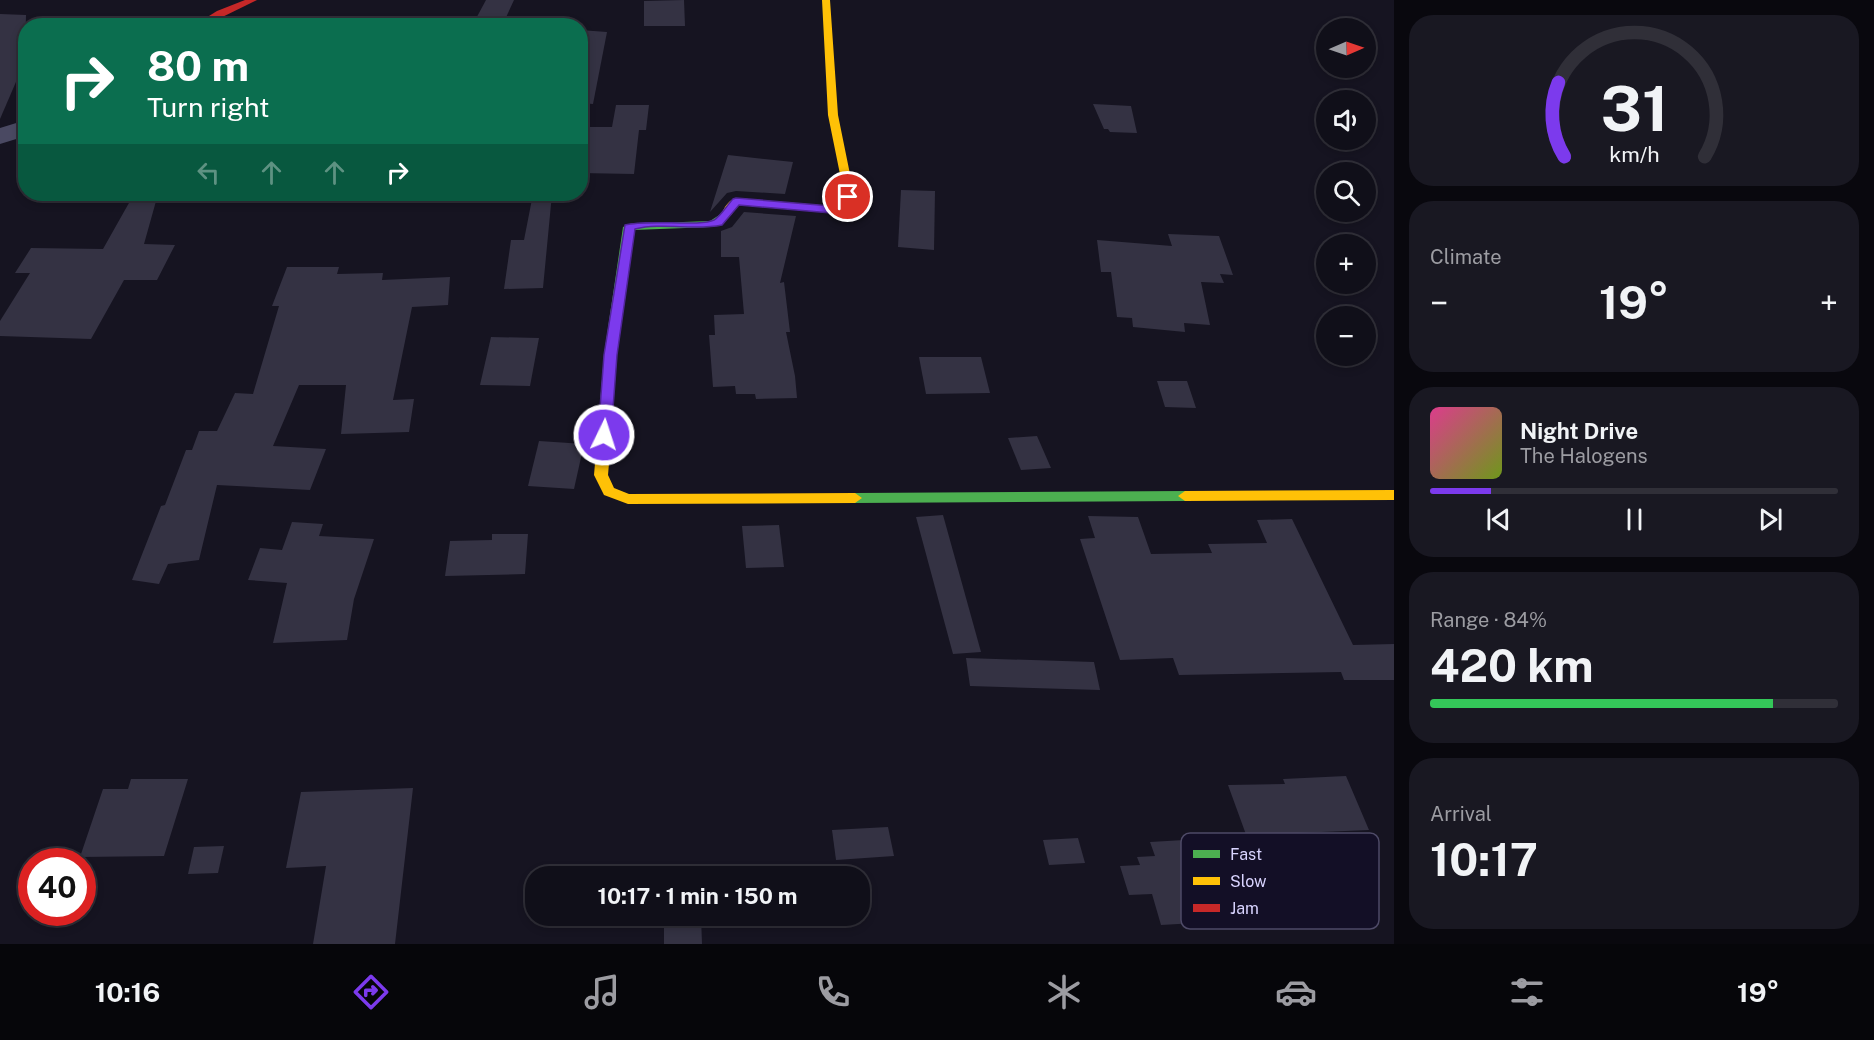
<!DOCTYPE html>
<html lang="en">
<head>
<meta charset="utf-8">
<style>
  :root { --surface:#100f19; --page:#191822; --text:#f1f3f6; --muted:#9c9ca2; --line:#302f38; --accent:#7c3aed }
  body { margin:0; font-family:"Public Sans",sans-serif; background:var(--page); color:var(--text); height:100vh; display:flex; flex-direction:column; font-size:22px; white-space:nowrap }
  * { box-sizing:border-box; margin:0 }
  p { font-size:20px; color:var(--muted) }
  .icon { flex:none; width:33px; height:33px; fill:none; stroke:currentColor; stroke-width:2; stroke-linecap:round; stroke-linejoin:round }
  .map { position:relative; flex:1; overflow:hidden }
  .details { display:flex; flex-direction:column; gap:15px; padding:15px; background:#09080e; width:480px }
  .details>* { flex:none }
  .guide { position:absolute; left:18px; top:18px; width:570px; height:183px; border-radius:24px; box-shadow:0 3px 9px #0003,0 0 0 2px var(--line); background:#0b6e4f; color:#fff; overflow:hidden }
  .needle { width:39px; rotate:88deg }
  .controls { position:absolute; left:1316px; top:18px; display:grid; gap:12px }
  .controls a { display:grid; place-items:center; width:60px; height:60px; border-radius:50%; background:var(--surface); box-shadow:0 3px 9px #0003,0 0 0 2px var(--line); font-size:30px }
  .speed { position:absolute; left:18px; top:848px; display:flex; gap:12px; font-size:30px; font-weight:700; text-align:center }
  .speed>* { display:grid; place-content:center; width:78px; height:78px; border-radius:50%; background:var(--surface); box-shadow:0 3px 9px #0003,0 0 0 2px var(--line); line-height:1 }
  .speed .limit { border:9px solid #d22; background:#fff; color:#111 }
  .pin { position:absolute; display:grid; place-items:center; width:51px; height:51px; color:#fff; margin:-26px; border:3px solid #fff; border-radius:50%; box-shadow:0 2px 6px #0007 }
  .me { position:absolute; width:66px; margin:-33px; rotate:4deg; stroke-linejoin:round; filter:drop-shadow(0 0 4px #0008) }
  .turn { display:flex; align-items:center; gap:21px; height:126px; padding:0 30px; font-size:27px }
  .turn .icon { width:78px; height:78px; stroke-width:2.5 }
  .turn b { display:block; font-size:42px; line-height:51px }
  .lanes { display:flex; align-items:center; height:57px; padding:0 30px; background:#0003; justify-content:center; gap:30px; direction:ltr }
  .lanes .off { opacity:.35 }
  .big { font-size:45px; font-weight:700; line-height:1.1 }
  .details .card { flex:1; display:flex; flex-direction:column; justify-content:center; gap:9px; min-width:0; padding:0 21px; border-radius:24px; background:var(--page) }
  .details .dial { align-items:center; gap:0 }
  .dial svg { height:156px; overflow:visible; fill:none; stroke:var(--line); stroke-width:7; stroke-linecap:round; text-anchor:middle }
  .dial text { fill:var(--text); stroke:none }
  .song { display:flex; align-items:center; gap:18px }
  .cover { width:72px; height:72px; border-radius:9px; background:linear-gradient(135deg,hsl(330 70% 55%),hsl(80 70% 35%)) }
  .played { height:6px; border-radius:3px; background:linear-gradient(90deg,var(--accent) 15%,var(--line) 15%) }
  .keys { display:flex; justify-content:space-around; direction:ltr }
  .heat { display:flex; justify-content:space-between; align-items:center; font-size:33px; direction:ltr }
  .charge { height:9px; border-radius:4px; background:linear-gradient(90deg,#34c759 84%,var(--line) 0) }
  .trip { position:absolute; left:525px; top:866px; width:345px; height:60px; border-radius:24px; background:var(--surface); box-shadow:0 3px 9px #0003,0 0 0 2px var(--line); font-weight:700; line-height:60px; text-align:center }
  .dock { display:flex; height:96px; justify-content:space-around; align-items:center; background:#06060a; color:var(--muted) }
  .dock .icon { width:42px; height:42px }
  .dock .on { color:var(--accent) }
  .dock b { font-size:27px; color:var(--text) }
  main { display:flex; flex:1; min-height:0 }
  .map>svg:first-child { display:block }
</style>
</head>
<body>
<main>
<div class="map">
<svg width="1394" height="944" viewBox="0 0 1394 944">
  <rect width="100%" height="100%" fill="#161421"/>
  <!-- building -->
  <g fill="#343243">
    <path d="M486,0H514L502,26H472Z"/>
    <path d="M684,0L685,26H644V1Z"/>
    <path d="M0,14L26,15L25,61L0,119Z"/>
    <path d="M580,30L607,32L593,104L580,103Z"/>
    <path d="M1093,104L1131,106L1137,133L1110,132L1108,129H1104Z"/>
    <path d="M616,105H649L646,130H639L634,174L580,173V127H612Z"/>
    <path d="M728,155L793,162L785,194L736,191L727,193L710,212Z"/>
    <path d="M901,190L935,191L934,250L898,247Z"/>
    <path d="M134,194H158L144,244L175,245L157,280H124L91,339L0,336V321L30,273H15L31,248L103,249Z"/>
    <path d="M533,194H552L543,288L504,289L511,240H524Z"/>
    <path d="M744,212L796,216L780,283L784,282L790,332H786L795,376L797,398L756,399L755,394H736L735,386L713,387L709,335H715L714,315L744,314L739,257H721V231L732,227Z"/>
    <path d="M1168,234L1219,236L1233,275L1220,274L1224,283L1201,282L1210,325L1184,323L1185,332L1133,327L1132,318L1117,317L1111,272H1101L1097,240L1172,246Z"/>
    <path d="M287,267H339L337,274L383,273L382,280L450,277L448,305L412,307L393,400L414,399L409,432L341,434L346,385H299L273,446L326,449L310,490L217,485L199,560L168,564L159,584L132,580L161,506L165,505L186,450H192L199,431H217L235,393L253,394L279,306H272Z"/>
    <path d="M491,337L539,338L530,386L480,385Z"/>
    <path d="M919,357H981L990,393L926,394Z"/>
    <path d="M1157,381H1187L1196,408L1165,407Z"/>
    <path d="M1037,436L1051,468L1021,470L1008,438Z"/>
    <path d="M539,441L584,444L574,489L528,486Z"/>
    <path d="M943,515L981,652L953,654L916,517Z"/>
    <path d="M1088,516L1138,517L1151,554L1212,553L1208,544L1267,543L1257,520L1292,519L1353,645L1394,644V680H1344L1341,672L1179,675L1173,658L1120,660L1080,539L1095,538Z"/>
    <path d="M292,522L323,524L319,536L374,539L354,599L347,640L273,643L287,583L248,580L260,548L282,550Z"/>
    <path d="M779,525L784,567L746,568L742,526Z"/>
    <path d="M492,534H528L525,574L445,576L450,541L492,540Z"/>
    <path d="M966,658L1094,662L1100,690L970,686Z"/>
    <path d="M1346,776L1369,830L1298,833L1326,903L1260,906L1265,919L1161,925L1152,894L1129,895L1120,866L1140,865L1137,857L1155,856L1150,842L1184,840L1188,854L1252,851L1228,785L1285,784L1283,779Z"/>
    <path d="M131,779H188L164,856L80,857L103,789H128Z"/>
    <path d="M413,788L395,944H313L326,866L286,868L301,792Z"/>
    <path d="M888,827L894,856L836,860L832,830Z"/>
    <path d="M1078,838L1085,863L1049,865L1043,840Z"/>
    <path d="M224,846L218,873L188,874L194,847Z"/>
    <path d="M701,916L702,944H664V917Z"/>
  </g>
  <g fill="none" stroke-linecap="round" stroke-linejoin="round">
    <!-- street -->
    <path fill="#4a4962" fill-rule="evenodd" d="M26,120V136L0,144V128Z"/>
    <!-- fast -->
    <g fill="#4caf50" fill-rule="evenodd">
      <path d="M727,210L732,213C726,221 721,225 711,227L634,230L616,355L611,440L609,443H599L597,440L604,355L623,227L629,224L710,221Z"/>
      <path d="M1185,491L1192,496L1185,501L855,503L848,498L855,493Z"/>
    </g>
    <!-- slow -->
    <g fill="#ffc107" fill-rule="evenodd">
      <path d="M822,0H830L838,115L852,184L850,204L845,209L831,212L739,204L731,215H723C721,210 730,199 736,198L831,206L841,201L842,184L828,115Z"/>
      <path d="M604,435L611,440L608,475L614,488L629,494L855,493L862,498L855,503L628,504L604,495L594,475L597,440Z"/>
      <path d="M1394,490V500L1185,501L1178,496L1185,491Z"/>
    </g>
    <!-- jam -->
    <path fill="#c62828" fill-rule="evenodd" d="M245,0H257L204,26H193L217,11Z"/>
  </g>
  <!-- route -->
  <path fill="#7c3aed" stroke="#51269a" stroke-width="1.5" d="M844,194H852L853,197L845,210L831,213L739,205L722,225C693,231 663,222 635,229L617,355L611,435L609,438H600L598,435L604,355L625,225C648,219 700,227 714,220C721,216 727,205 733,199L736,198L831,206L837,205Z"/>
  <!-- legend -->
  <rect x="1181" y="833" width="198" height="96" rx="9" fill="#130f26" stroke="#4e4a67" stroke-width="1.5"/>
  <rect x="1193" y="850" width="27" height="8" fill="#4caf50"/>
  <rect x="1193" y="877" width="27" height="8" fill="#ffc107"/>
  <rect x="1193" y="904" width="27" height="8" fill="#c62828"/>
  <g font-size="16" fill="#d9d4ff">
    <text x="1230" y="860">Fast</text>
    <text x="1230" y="887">Slow</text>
    <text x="1230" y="914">Jam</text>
  </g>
</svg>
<div class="controls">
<a><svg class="needle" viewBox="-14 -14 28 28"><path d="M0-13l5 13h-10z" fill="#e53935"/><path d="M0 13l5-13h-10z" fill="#9c9ca2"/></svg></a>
<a><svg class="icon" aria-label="sound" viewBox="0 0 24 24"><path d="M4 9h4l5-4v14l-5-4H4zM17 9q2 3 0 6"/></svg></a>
<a><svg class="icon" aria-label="search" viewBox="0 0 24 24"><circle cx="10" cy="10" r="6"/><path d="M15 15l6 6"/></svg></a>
<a>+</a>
<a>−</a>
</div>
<div class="speed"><div class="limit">40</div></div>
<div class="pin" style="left:848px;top:197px;background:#d93025"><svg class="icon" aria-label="arrive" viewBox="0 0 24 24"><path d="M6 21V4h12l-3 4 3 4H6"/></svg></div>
<svg class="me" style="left:604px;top:435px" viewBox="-20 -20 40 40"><circle r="17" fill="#7c3aed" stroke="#fff" stroke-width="3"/><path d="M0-11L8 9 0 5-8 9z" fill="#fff"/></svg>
<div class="trip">10:17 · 1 min · 150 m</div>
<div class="guide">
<div class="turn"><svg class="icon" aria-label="right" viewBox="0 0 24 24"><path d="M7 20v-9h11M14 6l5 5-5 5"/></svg><div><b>80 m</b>Turn right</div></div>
<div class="lanes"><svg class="icon off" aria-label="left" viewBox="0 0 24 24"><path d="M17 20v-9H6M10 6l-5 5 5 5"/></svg><svg class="icon off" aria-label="ahead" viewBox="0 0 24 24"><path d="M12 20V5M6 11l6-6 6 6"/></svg><svg class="icon off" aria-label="ahead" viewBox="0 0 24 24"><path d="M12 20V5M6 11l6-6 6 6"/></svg><svg class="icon" aria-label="right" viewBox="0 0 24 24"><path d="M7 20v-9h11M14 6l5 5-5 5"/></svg></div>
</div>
</div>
<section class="details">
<div class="card dial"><svg viewBox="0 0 100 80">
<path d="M14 69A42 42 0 1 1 86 69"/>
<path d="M14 69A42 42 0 0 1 11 31" stroke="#7c3aed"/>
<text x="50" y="56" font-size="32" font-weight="700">31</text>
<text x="50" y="72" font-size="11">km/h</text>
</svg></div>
<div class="card"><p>Climate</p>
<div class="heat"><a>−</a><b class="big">19°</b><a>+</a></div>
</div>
<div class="card">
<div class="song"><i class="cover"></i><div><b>Night Drive</b><p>The Halogens</p></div></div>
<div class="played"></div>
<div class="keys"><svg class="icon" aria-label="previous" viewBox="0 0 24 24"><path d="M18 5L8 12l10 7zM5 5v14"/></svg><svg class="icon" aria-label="pause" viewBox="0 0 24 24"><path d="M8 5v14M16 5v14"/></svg><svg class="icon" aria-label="next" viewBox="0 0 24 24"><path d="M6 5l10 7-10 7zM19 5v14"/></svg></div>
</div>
<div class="card"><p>Range · 84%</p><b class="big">420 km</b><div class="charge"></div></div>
<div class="card"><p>Arrival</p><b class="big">10:17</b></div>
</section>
</main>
<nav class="dock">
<b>10:16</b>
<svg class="icon on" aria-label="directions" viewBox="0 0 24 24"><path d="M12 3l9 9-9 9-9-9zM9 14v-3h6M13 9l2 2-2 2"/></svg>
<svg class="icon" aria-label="music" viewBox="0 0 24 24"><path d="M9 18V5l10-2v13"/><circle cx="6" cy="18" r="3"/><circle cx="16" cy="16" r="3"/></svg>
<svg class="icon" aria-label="phone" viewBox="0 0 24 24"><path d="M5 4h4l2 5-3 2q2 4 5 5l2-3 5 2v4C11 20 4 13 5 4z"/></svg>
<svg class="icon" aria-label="climate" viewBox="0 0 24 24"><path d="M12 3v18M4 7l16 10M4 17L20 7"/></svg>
<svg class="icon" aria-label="car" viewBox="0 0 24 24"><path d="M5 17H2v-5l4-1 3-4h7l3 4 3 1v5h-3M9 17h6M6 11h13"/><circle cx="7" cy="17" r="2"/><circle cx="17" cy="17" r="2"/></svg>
<svg class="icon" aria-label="filters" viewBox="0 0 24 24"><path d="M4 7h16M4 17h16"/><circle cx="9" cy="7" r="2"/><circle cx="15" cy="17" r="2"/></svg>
<b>19°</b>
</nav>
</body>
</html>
